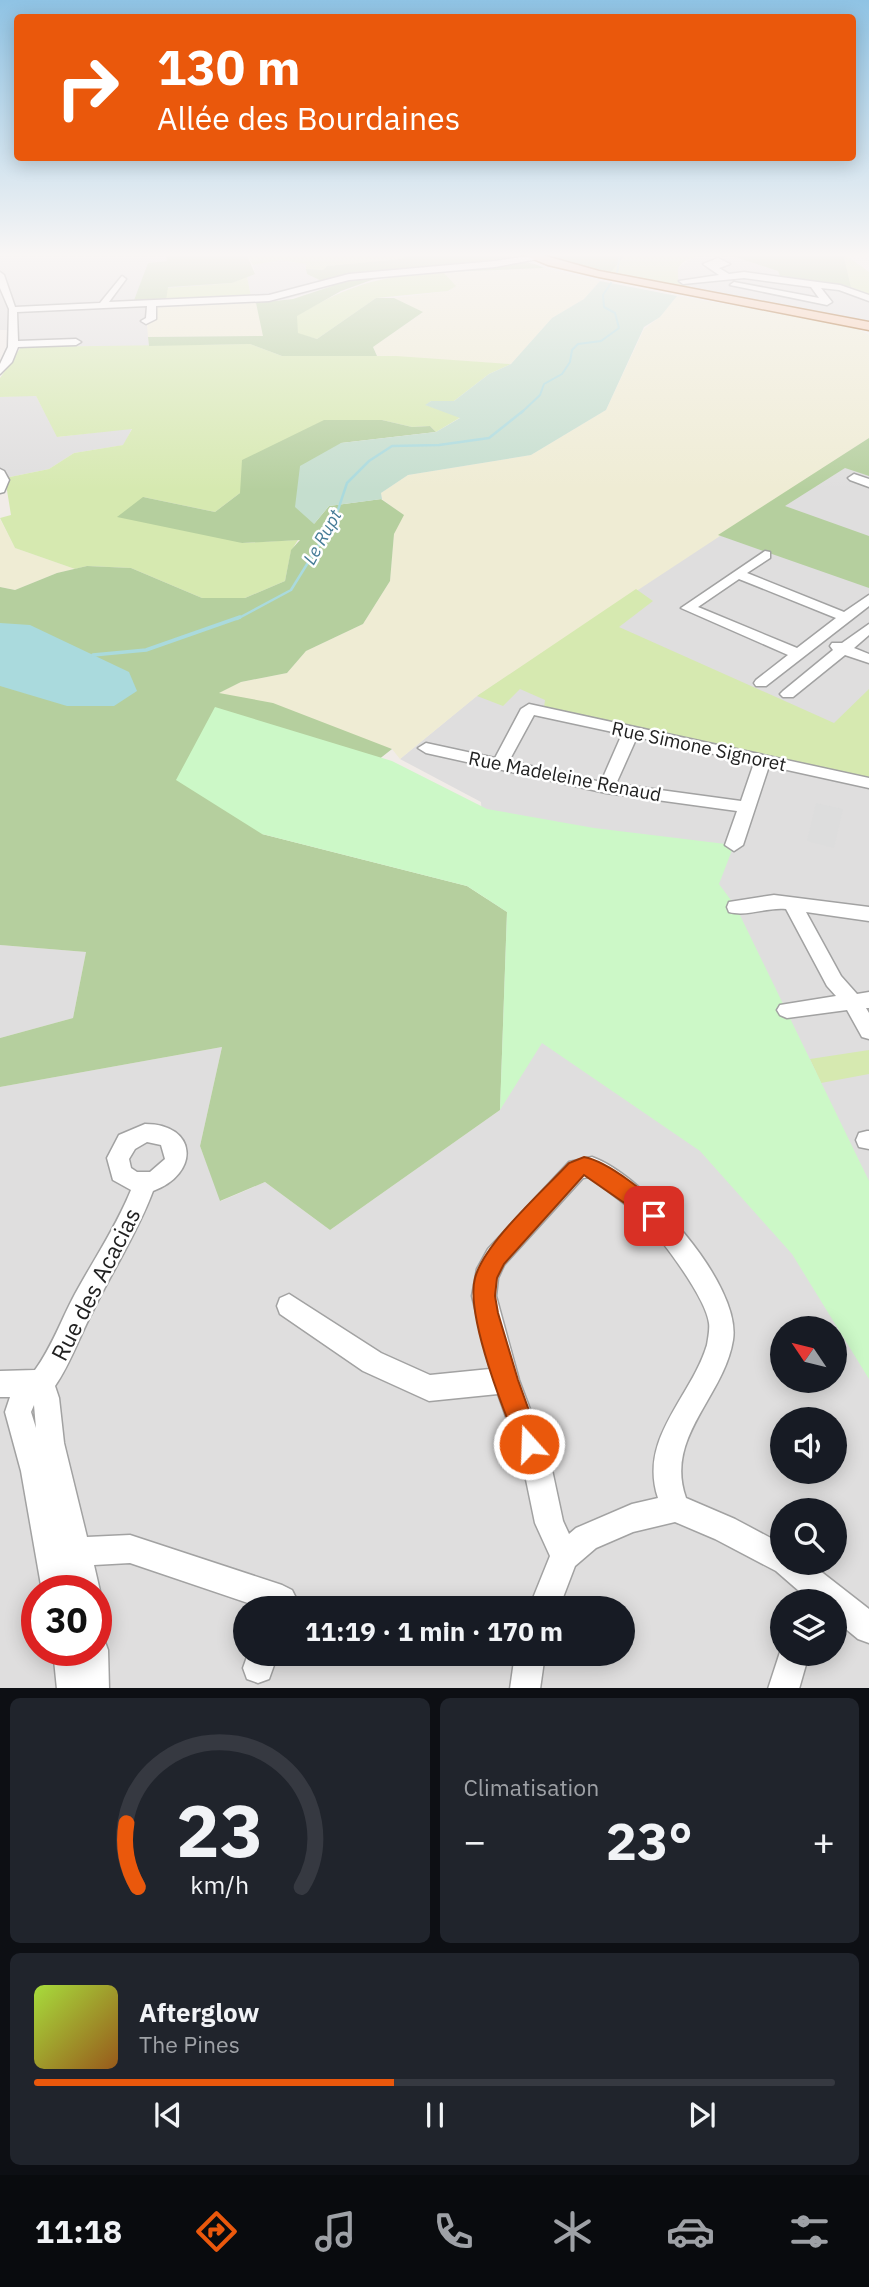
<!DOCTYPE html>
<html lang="fr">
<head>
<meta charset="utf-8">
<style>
  :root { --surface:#171b24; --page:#20242c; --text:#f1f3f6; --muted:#9ea1a6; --line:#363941; --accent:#ea580c }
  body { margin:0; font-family:"IBM Plex Sans",sans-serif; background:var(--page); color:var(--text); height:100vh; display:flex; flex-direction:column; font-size:26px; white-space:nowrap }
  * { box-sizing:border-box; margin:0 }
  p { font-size:23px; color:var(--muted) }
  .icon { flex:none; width:38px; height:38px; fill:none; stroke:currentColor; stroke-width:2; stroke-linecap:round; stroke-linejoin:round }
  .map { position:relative; height:1688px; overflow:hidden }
  .drawer { display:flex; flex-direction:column; gap:10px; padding:10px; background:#0d0f14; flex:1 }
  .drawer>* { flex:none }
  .guide { position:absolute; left:14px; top:14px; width:842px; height:147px; border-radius:7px; box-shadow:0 4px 18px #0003; background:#ea580c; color:#fff; overflow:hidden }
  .needle { width:46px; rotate:305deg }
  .controls { position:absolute; left:770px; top:1316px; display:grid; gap:14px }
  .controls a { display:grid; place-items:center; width:77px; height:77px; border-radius:50%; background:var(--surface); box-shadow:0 4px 18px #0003; font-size:35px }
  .speed { position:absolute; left:21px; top:1575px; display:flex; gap:14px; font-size:35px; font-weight:700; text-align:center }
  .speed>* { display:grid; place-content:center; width:91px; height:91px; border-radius:50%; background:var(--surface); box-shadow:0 4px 18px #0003; line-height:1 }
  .speed .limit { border:10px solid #d22; background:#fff; color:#111 }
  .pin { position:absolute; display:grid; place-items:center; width:60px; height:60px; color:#fff; margin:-30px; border-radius:14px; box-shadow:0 4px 10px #0006 }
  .me { position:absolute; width:77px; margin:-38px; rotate:340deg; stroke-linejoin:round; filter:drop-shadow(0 0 5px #0008) }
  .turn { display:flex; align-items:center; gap:24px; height:147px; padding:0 28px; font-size:32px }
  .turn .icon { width:91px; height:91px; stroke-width:2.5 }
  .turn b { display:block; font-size:49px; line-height:60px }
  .big { font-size:52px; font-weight:700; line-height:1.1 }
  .drawer .card { flex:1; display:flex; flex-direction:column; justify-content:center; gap:10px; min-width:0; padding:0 24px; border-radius:10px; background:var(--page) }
  .drawer .dial { align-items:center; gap:0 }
  .dial svg { height:182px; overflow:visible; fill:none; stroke:var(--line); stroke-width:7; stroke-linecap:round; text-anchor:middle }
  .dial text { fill:var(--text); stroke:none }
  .song { display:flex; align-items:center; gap:21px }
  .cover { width:84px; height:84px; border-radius:10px; background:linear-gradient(135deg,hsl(80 70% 55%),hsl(30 70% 35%)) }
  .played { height:7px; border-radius:4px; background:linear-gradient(90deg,var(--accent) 45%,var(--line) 45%) }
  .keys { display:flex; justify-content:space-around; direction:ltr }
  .heat { display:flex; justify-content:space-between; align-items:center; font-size:38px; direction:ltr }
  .drawer .tiles { flex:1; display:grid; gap:10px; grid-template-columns:1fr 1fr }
  .card:last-child { grid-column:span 2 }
  .trip { position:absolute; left:233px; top:1596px; width:402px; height:70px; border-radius:35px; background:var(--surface); box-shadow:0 4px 18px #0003; font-weight:700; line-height:70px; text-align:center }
  .tab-bar { display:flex; height:112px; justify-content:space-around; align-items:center; background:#090b0e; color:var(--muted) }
  .tab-bar .icon { width:49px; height:49px }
  .tab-bar .on { color:var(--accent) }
  .tab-bar b { font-size:32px; color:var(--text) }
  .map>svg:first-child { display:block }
</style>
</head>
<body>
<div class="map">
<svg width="869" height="1689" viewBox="0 0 869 1689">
  <rect width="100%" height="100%" fill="#f1ece8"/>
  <!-- residential -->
  <g fill="#dfdede" fill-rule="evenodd">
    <path d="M0,253H165L168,260L148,263L251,297L247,276L255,273L253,265L281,260L306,264L307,274L333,286L284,300L146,308L149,346L21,347L10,330H0Z"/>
    <path d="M700,253H723L778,271L780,276L851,287L869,295V321L691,289L678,279V268Z"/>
    <path d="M16,396H36L58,437L132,428L124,445L74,453L49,469L5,478L0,471V397Z"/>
    <path d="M830,461L869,475V1688L0,1689V1087L222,1047L200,1146L221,1201L265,1182L330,1230L500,1110L481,802L400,759L479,694ZM782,1328H835V1381H782ZM782,1419H835V1472H782ZM782,1510H835V1563H782ZM37,1591H96V1650H37ZM782,1601H835V1654H782ZM245,1608H623V1654H245Z"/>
    <path d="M0,945L86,952L73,1018L0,1038Z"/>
  </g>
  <!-- farmland -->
  <g fill="#efecd4">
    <path d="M544,268L600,281L584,299L552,318L511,364L377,356L373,347L422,313L394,298L449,291L455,286L444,273Z"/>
    <path d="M677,296L783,314L858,329L869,335V438L477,696L400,759L392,749L218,693L241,682L287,673L306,651L363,624L390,581L394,534L403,515L382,499L381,493L408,475L531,455L606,410L644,329L660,317Z"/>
    <path d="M256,303L264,336L148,337L146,308Z"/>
    <path d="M0,519L15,548L75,569L57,573L15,590L0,587Z"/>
  </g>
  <!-- grass -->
  <g fill="#d6e9b0">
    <path d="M246,253H411L400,259L327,266L323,270L306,269V264L281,260L253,265Z"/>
    <path d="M627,253H700L701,254L683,262L678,268V279L691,289L610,273Z"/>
    <path d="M843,253L869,272V295L851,287Z"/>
    <path d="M422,273H444L456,286L448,291L376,298L317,339L298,334L296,316C345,288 366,280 422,273Z"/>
    <path d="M247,276L251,297L166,301L167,288L232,283Z"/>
    <path d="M250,344L282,356H396L511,364L489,374L454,401H431L426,405L461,417L436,432L430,426L412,427L382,420L240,493L215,512L143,497L242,543L298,540L291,551L285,581L245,598H202L131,568L87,566L75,569L15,548L0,518L11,515L5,478L49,469L74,453L123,445L132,429L57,437L36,396L0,397V378L21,347Z"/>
    <path d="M636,589L653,601L619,627L834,723L869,689V779L544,708L545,700L520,689L503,706L477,696Z"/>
    <path d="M869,1050V1074L821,1083L810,1059Z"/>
  </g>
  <!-- forest -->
  <g fill="#b5cf9e">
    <path d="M165,253H246L255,274L232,283L168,287L166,301L133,303L148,263L167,261Z"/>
    <path d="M411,253H514L510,258C519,264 530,260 544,268L422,273L377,278L341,291L297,316L298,333L317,339L376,298H394L423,312L373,347L377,356H282L250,344L149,346L148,337L263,336L256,303L293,299L332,286L307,274L306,269L323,270L327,266L400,259Z"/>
    <path d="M535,253H627L610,273Z"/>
    <path d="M723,253H843L851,287L780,276L778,271Z"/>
    <path d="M324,420H382L412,427L430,426L436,432L341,443L314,524L329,506L381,499L404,515L394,534L390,581L363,624L306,651L287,673L241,682L219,693L273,703L392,749L373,764L262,834L467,886L507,912L500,1110L330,1230L265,1182L220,1201L200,1146L222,1047L0,1087V1038L73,1018L86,952L0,945V587L15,590L57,573L87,566L131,568L202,598H245L285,581L291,550L300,540L242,543L117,517L143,497L215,512L240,493L242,460Z"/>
    <path d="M869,438V476L845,468L785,506L869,536V588L718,535Z"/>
  </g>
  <!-- wetland -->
  <path fill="#c5dece" d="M600,281L677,296L660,317L644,327L606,410L531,455L408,475L381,493L382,499L329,506L314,524L295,507L300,466L341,443L436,432L460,418L425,405L431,401H454L489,374L511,364L552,318L584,299Z"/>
  <!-- park -->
  <path fill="#ccf8c7" d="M215,707L392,761L487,809L594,828L734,845L719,884L736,907L869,1181V1379L792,1254L700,1151L542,1043L500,1110L507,912L467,886L262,834L176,780Z"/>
  <!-- parking -->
  <path fill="#ddd" d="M816,803L843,809L834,848L807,841Z"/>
  <!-- water -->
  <path fill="#aadadd" d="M0,623L30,625L129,672L137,691L114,706H67L0,686Z"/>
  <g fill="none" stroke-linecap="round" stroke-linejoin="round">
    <!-- stream-far2 -->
    <g stroke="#aadadd" stroke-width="2">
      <path d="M617,273L620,253"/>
      <path d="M521,413L540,395L544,384L562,374L570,362L572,350L578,344L601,341L619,328L615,313L604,307L603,295L611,283"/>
    </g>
    <!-- stream-far1 -->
    <path stroke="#aadadd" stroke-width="2.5" d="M237,619L291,590L335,519L347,483L369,461L392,446L439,445L489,438L523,411"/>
    <!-- stream -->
    <path stroke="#aadadd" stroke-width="3.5" d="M93,655L146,650L240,617"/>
    <!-- minor casing -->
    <g stroke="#a2a2a2" stroke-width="3">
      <g id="minor">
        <path d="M535,255L538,259L495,267L349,280L269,301L156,306V319L146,324L141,321L146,318L147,306L17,312L18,341L76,339L81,342L76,345L18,347L12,362L0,374V364L8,347L9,309L0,288V272L4,275L15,307L100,303L122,276L126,279L109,302L269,295L349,274L495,261Z"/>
        <path d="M718,258L730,264L719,268L729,274L744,272L840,285L869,295V301L839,290L821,288L832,302L827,305L730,285L734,282L819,298L811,287L744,278L683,284L679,281L719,275L703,264Z"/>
        <path d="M0,469L4,471L9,480L4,492L0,493Z"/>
        <path d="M854,474L869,479V487L850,480L848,478Z"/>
        <path d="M765,551L770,552V558L747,573L844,612L869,595V606L766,686H756L754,683L756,680L788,655L681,608ZM739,579L836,618L797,648L698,607Z"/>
        <path d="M869,624V635L854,648L869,654V663L845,655L793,697H783L780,694L783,691L833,650L830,646L832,643H842Z"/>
        <path d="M529,704L869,778V788L769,766L743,845L734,851L725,845L737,811L606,793L426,753L418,748L426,743L495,758L521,709ZM534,715L622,734L601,782L509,761ZM637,737L754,763L741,801L616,784Z"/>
        <path d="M774,895L869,907V921L806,912L841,976L857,994L869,992V1008H866L869,1013V1039L862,1037L847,1010L787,1018L780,1015L777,1010L780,1005L836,996L827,986L786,909C767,907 747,917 729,912L727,907L729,902Z"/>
        <path d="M145,1124C198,1124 200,1174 153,1191C137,1234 112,1271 92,1313C79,1337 71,1363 55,1386L59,1398L64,1443L87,1537L130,1535L282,1585L292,1590L297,1600L294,1608H263L130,1563L94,1565L100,1591L96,1599V1591H42L21,1471L5,1412L10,1397H0V1371L35,1370C52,1347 61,1320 75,1294C94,1259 116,1227 131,1190L113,1180L107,1158L119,1135ZM147,1142L161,1145L165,1159L150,1172H137L131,1168L129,1159L135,1149ZM34,1405L36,1428L31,1412Z"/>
        <path d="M867,1131H869V1149L859,1147L856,1140L859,1133Z"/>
        <path d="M592,1157C643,1175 742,1284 733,1340C724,1397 664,1437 686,1498L735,1519L782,1544V1563H810L869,1609V1643L858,1639L835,1620V1601H796L799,1591L776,1571L715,1539L675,1522L633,1532L596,1548L575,1566L559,1608H529L550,1556L535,1523L523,1465L498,1394L429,1401L363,1371L280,1314L277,1306L280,1298L289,1294L381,1353L430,1375L490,1369L472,1296L477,1269L488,1249L569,1162ZM589,1177C608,1191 627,1204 643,1220C662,1239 706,1298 709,1323C710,1329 708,1339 707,1345C691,1398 638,1438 658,1498L632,1504L576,1528L569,1534L563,1521L551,1465L519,1380L496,1296L498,1278L504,1265L583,1178Z"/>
        <path d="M96,1636L104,1639L108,1650L109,1689H57L53,1650H96Z"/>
        <path d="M782,1646V1654H809L799,1689H768Z"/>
        <path d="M248,1654H278L269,1679L258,1683L247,1679L243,1668Z"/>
        <path d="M515,1654H545L540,1689H510Z"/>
      </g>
    </g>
    <!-- major casing -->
    <g stroke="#994e04" stroke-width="3">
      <path id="major" d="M519,253H535L599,271L869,322V330L599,277L548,265Z"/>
    </g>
    <!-- minor -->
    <use href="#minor" fill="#fff" fill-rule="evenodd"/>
    <!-- major -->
    <use href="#major" fill="#f9c6a4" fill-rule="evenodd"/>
  </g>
  <!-- sky -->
  <linearGradient id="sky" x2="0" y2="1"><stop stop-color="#8fc3e4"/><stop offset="0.52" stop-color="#f9f6f5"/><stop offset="1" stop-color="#f9f6f5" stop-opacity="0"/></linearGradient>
  <rect width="869" height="490" fill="url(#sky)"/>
  <!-- route -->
  <path fill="#ea580c" stroke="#983908" stroke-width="2" d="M584,1157C606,1161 655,1196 664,1216L661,1222L654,1225L646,1222L633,1209L584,1175L504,1264L497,1278L495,1296L498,1313L518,1380L541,1444L538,1452L529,1456L521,1452C505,1415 465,1315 475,1278C484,1243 544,1190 569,1163Z"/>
  <g text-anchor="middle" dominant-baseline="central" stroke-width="5" stroke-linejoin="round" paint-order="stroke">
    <!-- far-water labels -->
    <g font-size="18" font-style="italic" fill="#467c97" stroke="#fff">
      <text transform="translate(322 537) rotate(-61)">Le Rupt</text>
    </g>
    <!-- street labels -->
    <g font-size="19" fill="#212121" stroke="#fff">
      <text transform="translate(699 746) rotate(12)">Rue Simone Signoret</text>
      <text transform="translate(565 776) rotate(11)">Rue Madeleine Renaud</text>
    </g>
    <!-- near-street labels -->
    <g font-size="23" fill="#212121" stroke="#fff">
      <text transform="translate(95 1284) rotate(-63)">Rue des Acacias</text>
    </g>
  </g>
</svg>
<div class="controls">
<a><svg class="needle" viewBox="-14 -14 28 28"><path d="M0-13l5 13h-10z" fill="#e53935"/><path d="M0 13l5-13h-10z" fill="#9ea1a6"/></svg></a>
<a><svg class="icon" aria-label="sound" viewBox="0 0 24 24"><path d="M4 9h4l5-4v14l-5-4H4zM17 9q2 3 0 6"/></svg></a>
<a><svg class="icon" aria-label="search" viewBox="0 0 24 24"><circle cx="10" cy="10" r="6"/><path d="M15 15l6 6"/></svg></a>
<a><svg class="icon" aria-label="layers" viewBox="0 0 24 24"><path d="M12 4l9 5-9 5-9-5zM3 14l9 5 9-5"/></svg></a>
</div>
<div class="speed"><div class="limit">30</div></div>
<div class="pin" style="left:654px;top:1216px;background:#d93025"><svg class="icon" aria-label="arrive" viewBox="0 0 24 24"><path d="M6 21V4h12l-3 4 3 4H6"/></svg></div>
<svg class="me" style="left:529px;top:1444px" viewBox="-20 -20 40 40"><circle r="17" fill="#ea580c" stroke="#fff" stroke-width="3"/><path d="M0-11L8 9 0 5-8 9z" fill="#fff"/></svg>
<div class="trip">11:19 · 1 min · 170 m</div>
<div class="guide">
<div class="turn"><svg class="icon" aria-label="right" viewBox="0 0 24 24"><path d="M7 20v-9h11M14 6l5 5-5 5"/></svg><div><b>130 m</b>Allée des Bourdaines</div></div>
</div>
</div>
<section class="drawer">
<div class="tiles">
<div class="card dial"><svg viewBox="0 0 100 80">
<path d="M14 69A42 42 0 1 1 86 69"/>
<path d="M14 69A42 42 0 0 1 9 41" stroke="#ea580c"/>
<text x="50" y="56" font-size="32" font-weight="700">23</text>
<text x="50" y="72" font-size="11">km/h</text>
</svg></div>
<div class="card"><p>Climatisation</p>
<div class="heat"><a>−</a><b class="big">23°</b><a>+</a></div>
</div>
<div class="card">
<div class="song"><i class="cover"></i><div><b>Afterglow</b><p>The Pines</p></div></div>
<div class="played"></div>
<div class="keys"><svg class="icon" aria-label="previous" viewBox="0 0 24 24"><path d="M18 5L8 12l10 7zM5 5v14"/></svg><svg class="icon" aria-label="pause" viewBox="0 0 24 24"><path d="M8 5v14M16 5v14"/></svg><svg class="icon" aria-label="next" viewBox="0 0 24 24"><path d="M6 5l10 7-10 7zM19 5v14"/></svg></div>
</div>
</div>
</section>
<nav class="tab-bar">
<b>11:18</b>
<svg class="icon on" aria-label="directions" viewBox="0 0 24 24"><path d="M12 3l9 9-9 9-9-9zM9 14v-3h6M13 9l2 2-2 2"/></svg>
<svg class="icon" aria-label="music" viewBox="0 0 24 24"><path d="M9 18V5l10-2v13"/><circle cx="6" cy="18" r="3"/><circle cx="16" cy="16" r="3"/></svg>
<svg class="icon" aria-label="phone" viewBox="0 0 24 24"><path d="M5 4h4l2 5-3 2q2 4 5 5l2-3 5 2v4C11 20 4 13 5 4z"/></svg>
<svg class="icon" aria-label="climate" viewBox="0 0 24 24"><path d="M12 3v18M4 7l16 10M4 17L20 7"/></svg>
<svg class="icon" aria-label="car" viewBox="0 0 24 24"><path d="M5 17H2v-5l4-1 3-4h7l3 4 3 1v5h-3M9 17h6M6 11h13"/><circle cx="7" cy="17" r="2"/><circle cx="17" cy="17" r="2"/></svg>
<svg class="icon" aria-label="filters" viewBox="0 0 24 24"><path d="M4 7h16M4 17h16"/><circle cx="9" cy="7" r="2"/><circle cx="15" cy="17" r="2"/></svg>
</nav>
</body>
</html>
